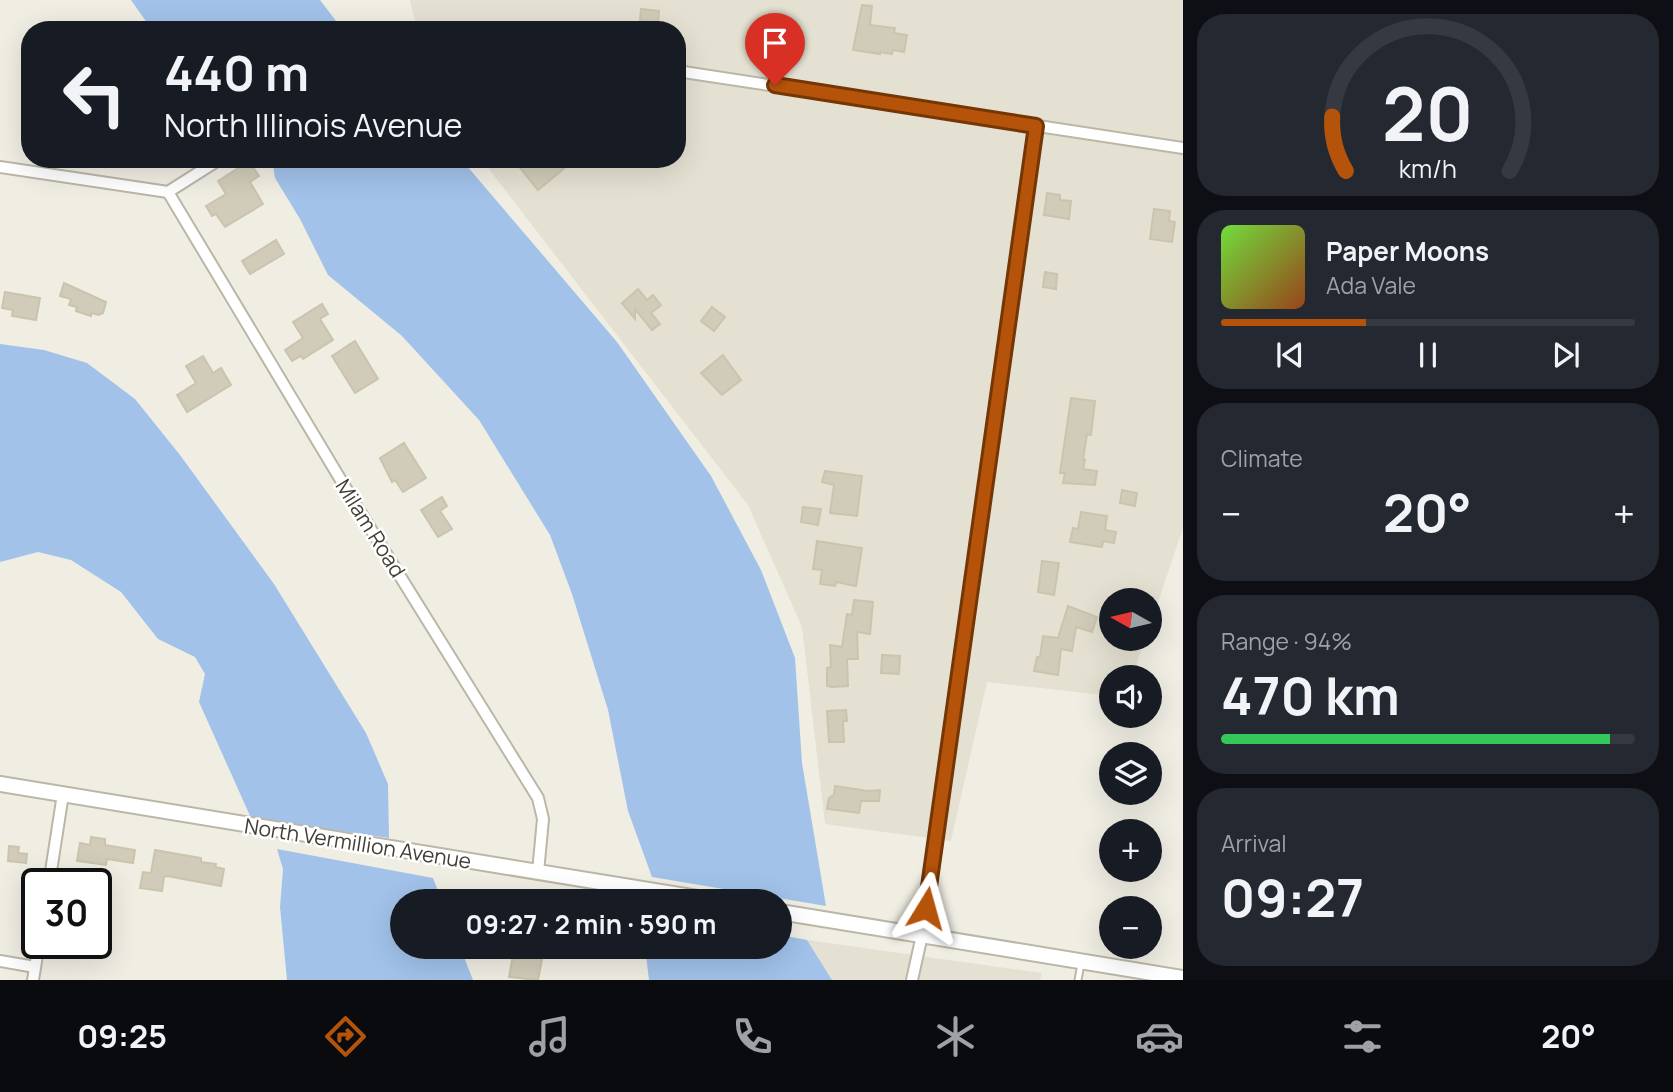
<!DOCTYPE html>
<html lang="en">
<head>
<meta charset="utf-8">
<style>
  :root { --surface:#171b24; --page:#242831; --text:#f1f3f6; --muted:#9ea1a6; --line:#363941; --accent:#b45309 }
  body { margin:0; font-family:Manrope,sans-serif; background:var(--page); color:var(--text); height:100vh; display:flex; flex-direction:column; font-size:26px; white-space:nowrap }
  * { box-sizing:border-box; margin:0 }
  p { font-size:23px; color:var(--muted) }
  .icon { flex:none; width:38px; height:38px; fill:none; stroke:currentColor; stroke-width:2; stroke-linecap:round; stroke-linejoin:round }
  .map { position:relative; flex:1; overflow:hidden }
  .panel { display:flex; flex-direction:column; gap:14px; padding:14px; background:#0d0f14; width:490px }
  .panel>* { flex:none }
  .hud { position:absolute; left:21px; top:21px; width:665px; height:147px; border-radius:28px; box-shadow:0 7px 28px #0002; background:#171b24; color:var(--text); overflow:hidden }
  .needle { width:46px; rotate:278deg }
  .tools { position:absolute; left:1099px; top:588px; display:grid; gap:14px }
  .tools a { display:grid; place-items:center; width:63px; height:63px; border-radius:50%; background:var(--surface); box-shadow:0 7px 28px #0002; font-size:35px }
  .speed { position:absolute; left:21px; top:868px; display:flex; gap:14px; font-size:35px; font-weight:700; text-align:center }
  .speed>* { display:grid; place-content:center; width:91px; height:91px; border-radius:50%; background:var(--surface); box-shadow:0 7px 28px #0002; line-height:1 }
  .speed .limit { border:4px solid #111; border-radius:10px; background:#fff; color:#111 }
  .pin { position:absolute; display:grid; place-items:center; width:60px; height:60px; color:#fff; margin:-72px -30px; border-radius:50% 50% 50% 0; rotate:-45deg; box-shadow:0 0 7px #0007 }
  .pin .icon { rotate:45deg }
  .me { position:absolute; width:77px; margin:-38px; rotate:8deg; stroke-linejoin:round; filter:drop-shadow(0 0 5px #0008) }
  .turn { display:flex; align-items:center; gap:24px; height:147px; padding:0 28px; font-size:32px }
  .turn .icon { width:91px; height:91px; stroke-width:2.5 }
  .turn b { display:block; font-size:49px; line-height:60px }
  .big { font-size:52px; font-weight:700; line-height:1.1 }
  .panel .widget { flex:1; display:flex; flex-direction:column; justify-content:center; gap:10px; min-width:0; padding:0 24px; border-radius:28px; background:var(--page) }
  .panel .dial { align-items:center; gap:0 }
  .dial svg { height:182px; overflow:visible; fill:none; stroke:var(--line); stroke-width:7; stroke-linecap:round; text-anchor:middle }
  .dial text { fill:var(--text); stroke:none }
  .song { display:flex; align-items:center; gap:21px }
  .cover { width:84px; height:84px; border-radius:10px; background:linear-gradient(135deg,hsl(100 70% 55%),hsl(20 70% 35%)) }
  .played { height:7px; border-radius:4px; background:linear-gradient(90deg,var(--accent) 35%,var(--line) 35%) }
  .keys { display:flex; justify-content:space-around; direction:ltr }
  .heat { display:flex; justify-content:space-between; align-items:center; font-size:38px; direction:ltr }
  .charge { height:10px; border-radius:5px; background:linear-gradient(90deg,#34c759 94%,var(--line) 0) }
  .trip { position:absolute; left:390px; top:889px; width:402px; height:70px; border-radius:35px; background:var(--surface); box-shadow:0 7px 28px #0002; font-weight:700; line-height:70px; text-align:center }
  .tabs { display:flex; height:112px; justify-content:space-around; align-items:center; background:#090b0e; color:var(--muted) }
  .tabs .icon { width:49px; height:49px }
  .tabs .current { color:var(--accent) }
  .tabs b { font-size:32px; color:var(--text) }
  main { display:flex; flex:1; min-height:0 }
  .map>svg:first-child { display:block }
</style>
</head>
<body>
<main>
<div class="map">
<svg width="1183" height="980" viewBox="0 0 1183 980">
  <rect width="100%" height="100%" fill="#f0eee3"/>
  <!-- residential -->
  <g fill="#e4e1d2">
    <path d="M410,0H1183V528L1150,626V600H1111V639H1145L1132,677H1111V696L987,682L951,841L825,824L802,627L748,505L481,159H677V30H417Z"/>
    <path d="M807,940L1042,973L1040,980H832Z"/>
  </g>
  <!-- water -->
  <g fill="#a2c2ea">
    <path d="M131,0H320L343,30H152Z"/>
    <path d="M272,159H461L617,342L711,476L761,570L795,658L802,763L826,906L652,877L628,811L608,710L572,594L550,535L479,420L402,336L328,275L300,219L275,178Z"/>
    <path d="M0,344L44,350L87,363L135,399L180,455L274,584L366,733L388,784L389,838L251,818L199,702L205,674L195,657L158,639L121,592L71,560L38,552L0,562Z"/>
    <path d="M277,849L433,878L442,901H402V947H460L473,980H287L280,907L283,869Z"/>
    <path d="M781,935L807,940L832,980H649L645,947H780Z"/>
  </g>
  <!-- building -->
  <g fill="#d1cbb9" stroke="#cbc4ad" stroke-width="2">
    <path d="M862,5L872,6L870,25L895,28L894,33L907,35L904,52L893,50L892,54L880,52V54L853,50Z"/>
    <path d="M641,9L659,11L658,24L640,21Z"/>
    <path d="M513,159H561L567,166L538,190Z"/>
    <path d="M249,161L259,176L250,182L263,204L225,227L216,214L212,216L206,206L226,194L218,181Z"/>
    <path d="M1047,193L1060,195V200L1071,201L1069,219L1044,215Z"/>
    <path d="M1154,209L1170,211L1169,221L1175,222L1172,242L1150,239Z"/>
    <path d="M276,240L284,254L250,274L242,261Z"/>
    <path d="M1045,272L1057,274L1056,289L1043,287Z"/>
    <path d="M64,283L106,302L103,313L99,315L91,313V316L76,311L77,307L69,305L71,299L60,296Z"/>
    <path d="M638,289L647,300L653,295L661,305L651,313L660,324L652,330L635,309V319L622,303Z"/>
    <path d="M5,292L40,298L36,320L12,316L13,310L2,308Z"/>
    <path d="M322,304L328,314L320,319L333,340L303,359L301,356L292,361L285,350L303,338L293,322Z"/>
    <path d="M712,307L725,317L714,331L701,321Z"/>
    <path d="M355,341L378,379L355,393L332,356Z"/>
    <path d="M723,355L741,380L722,395L701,373Z"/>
    <path d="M203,356L213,373L221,368L231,385L187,412L177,395L196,383L186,366Z"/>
    <path d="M1071,398L1095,401L1091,435L1087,434L1083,460H1085L1083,469L1097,471L1095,485L1063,483L1065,473H1060Z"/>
    <path d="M404,443L426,478L403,492L395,480L392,482L380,458Z"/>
    <path d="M825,471L862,476L857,516L830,513L834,485L822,482Z"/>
    <path d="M1122,490L1137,493L1135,506L1120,503Z"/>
    <path d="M442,497L447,506L440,511L452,529L438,537L421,510Z"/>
    <path d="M803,507L821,509L818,525L801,522Z"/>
    <path d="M1081,512L1107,516L1105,530L1116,532L1114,543L1103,541L1102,547L1070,542L1073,528L1078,529Z"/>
    <path d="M817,541L862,548L856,586L836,582L835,586L820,584L822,570L813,569Z"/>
    <path d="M1042,561L1059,563L1054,595L1038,592Z"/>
    <path d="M854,600L873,602L870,634L857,632L858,659H847L848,686L832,687L827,686V668L831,667L830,645L842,647L847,614L852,615Z"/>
    <path d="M1068,606L1097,617L1092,632L1076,627L1072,651L1061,649L1058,675L1034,671L1037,657H1040L1043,636L1058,638Z"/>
    <path d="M882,655L900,656L899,674L881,673Z"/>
    <path d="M846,710L847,721H843L844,742H829L827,711Z"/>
    <path d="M835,786L868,791L880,790L879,801H861L859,813L827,809L829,798L834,795Z"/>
    <path d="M91,837L105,839V845L135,850L133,863L107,859L106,865L77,861L80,843L90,845Z"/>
    <path d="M9,846L19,847L18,853L27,854L26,863L8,861Z"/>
    <path d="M155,850L201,858V862L216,864L215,867L224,869L221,886L167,876L164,877L162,891L140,888L143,872L151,873Z"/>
    <path d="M96,926L106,928L102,955L96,954Z"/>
    <path d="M514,949L543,954L538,980L509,977Z"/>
  </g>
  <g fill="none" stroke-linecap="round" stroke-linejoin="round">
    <!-- service casing -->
    <g stroke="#bbb7a7" stroke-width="9">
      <path id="service" d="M1078,980L1081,964"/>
    </g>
    <!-- minor casing -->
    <g stroke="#bbb7a7" stroke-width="14">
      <g id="minor">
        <path d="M677,71L1183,148"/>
        <path d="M0,167L168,192L220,159"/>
        <path d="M168,192L357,507L538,798L543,819L538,872"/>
        <path d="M49,884L63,794"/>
        <path d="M0,961L35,967"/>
        <path d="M33,980L39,943"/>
        <path d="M912,980L922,935L1036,126"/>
      </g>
    </g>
    <!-- tertiary casing -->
    <g stroke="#bbb7a7" stroke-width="18">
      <g id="tertiary">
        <path d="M0,784L716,901"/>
        <path d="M780,912L1183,978"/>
      </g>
    </g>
    <!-- service -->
    <use href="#service" stroke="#fff" stroke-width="5"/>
    <!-- minor -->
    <use href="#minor" stroke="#fff" stroke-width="10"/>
    <!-- tertiary -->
    <use href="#tertiary" stroke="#fff" stroke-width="14"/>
  </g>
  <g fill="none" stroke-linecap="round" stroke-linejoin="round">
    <!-- route casing -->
    <g stroke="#753606" stroke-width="18">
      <path id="route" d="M775,85L1036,126L926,908"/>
    </g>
    <!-- route -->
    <use href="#route" stroke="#b45309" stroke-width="12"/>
  </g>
  <g text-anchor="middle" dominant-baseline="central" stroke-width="5" stroke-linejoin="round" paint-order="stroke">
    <!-- street labels -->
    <g font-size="21" fill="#423e34" stroke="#fff">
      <text transform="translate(371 528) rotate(58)">Milam Road</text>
      <text transform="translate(358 843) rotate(9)">North Vermillion Avenue</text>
    </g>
  </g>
</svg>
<div class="tools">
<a><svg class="needle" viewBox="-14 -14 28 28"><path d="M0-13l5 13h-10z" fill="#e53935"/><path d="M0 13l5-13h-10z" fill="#9ea1a6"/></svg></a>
<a><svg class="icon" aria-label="sound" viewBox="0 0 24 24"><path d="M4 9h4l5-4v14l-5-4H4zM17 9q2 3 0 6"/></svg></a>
<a><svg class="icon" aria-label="layers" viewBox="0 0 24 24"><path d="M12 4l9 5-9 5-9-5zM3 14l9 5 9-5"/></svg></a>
<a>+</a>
<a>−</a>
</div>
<div class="speed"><div class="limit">30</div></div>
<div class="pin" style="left:775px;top:85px;background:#d93025"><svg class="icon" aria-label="arrive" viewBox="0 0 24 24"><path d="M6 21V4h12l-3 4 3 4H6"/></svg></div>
<svg class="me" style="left:926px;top:908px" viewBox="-20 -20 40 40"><path d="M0-17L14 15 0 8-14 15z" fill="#b45309" stroke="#fff" stroke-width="4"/></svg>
<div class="trip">09:27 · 2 min · 590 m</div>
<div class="hud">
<div class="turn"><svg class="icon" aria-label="left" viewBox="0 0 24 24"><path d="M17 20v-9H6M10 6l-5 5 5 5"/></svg><div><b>440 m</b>North Illinois Avenue</div></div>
</div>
</div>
<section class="panel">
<div class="widget dial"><svg viewBox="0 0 100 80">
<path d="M14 69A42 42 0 1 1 86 69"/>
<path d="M14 69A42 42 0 0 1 8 45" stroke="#b45309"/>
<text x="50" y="56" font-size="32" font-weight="700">20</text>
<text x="50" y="72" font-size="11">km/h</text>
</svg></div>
<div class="widget">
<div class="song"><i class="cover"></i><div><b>Paper Moons</b><p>Ada Vale</p></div></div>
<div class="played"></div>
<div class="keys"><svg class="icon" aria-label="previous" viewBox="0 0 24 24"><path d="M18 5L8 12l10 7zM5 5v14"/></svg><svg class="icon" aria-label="pause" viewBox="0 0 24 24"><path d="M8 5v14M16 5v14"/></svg><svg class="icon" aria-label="next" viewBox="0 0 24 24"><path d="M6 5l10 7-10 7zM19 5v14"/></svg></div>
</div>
<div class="widget"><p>Climate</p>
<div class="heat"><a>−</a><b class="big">20°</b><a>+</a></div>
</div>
<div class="widget"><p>Range · 94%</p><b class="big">470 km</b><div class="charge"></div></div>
<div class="widget"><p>Arrival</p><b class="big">09:27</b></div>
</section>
</main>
<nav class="tabs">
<b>09:25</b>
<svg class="icon current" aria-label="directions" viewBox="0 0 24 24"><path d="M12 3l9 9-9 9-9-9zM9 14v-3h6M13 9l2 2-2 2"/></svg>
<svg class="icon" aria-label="music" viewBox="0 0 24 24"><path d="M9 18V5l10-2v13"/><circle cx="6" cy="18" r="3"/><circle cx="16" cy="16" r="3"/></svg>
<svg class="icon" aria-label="phone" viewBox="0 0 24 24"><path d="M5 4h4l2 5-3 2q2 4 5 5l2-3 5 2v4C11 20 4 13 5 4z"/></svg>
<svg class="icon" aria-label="climate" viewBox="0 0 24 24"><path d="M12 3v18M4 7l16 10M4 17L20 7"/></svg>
<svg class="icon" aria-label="car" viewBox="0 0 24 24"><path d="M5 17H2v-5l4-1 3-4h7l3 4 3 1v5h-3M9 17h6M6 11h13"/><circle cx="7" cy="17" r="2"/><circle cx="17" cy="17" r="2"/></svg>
<svg class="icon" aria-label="filters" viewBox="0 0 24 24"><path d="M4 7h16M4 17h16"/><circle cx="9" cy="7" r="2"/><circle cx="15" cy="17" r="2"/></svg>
<b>20°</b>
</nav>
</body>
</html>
